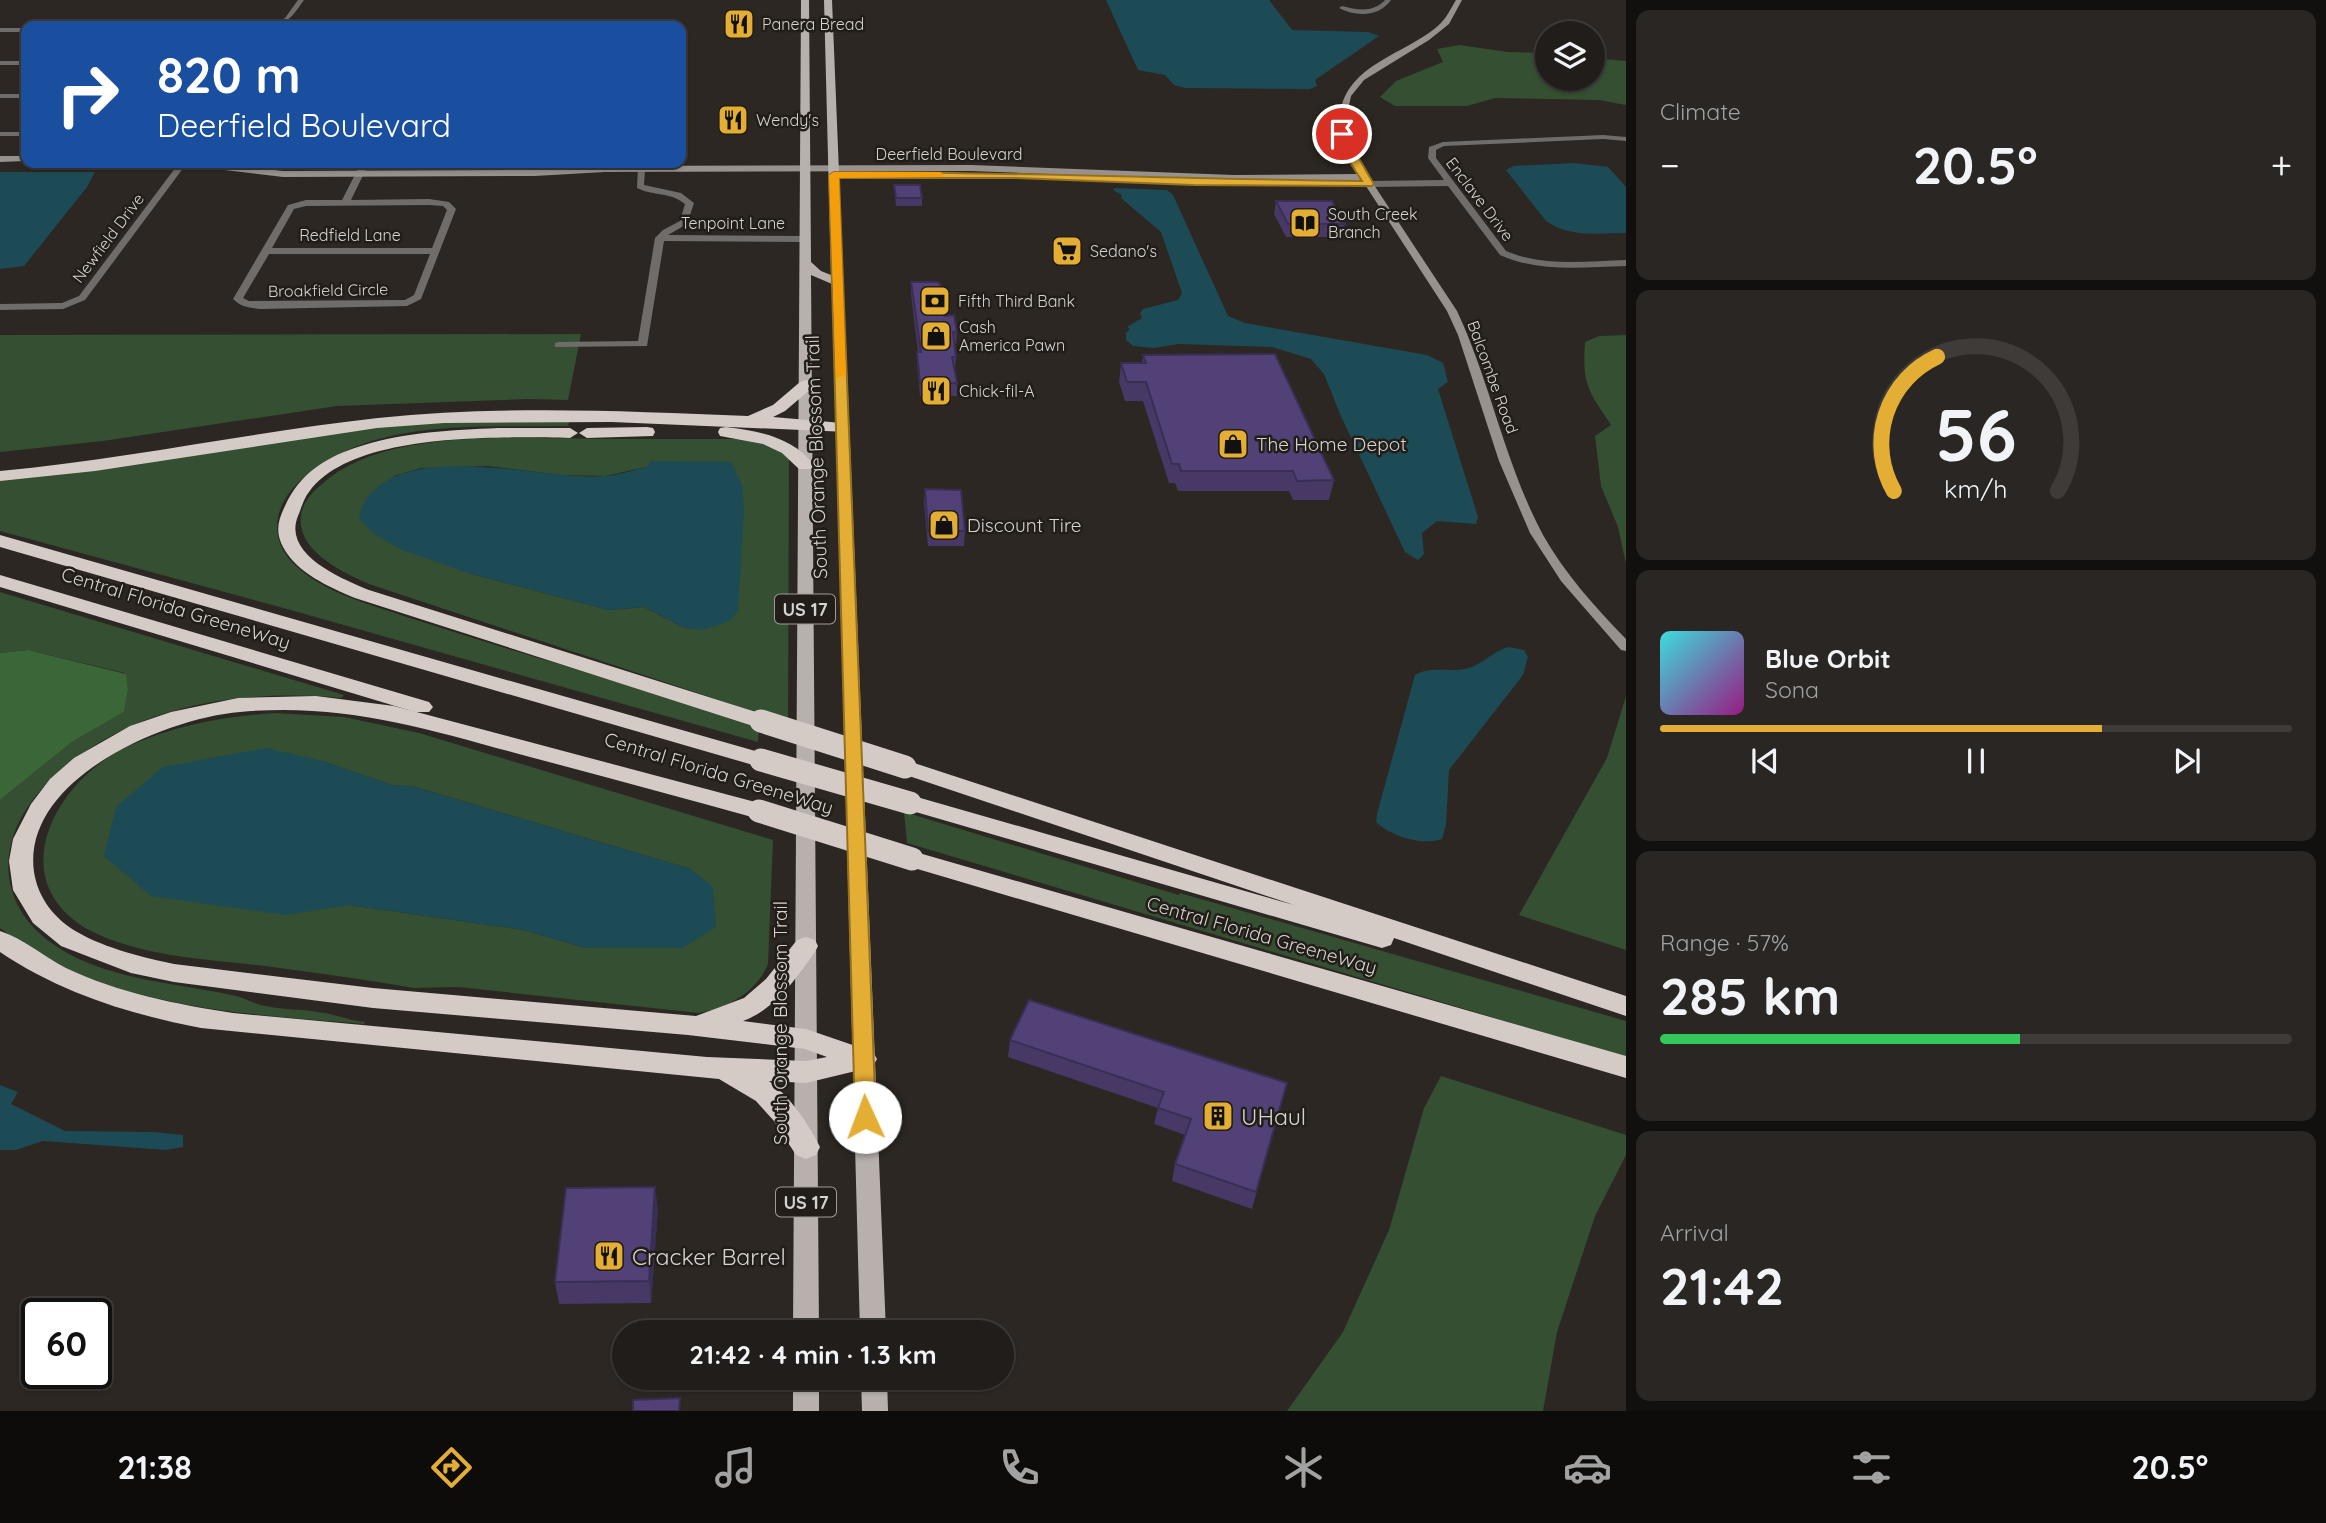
<!DOCTYPE html>
<html lang="en">
<head>
<meta charset="utf-8">
<style>
  :root { --surface:#211d1a; --page:#292623; --text:#f1f3f6; --muted:#a2a2a2; --line:#3e3b39; --accent:#e4ae35 }
  body { margin:0; font-family:Quicksand,sans-serif; background:var(--page); color:var(--text); height:100vh; display:flex; flex-direction:column; font-size:26px; white-space:nowrap }
  * { box-sizing:border-box; margin:0 }
  p { font-size:23px; color:var(--muted) }
  .icon { flex:none; width:38px; height:38px; fill:none; stroke:currentColor; stroke-width:2; stroke-linecap:round; stroke-linejoin:round }
  .map { position:relative; flex:1; overflow:hidden }
  .sheet { display:flex; flex-direction:column; gap:10px; padding:10px; background:#12100e; width:700px }
  .sheet>* { flex:none }
  .hud { position:absolute; left:21px; top:21px; width:665px; height:147px; border-radius:14px; box-shadow:0 2px 5px #0004,0 0 0 2px var(--line); background:#1a4fa0; color:#fff; overflow:hidden }
  .tools { position:absolute; left:1535px; top:21px; display:grid; gap:14px }
  .tools a { display:grid; place-items:center; width:70px; height:70px; border-radius:50%; background:var(--surface); box-shadow:0 2px 5px #0004,0 0 0 2px var(--line); font-size:35px }
  .speed { position:absolute; left:21px; top:1298px; display:flex; gap:14px; font-size:35px; font-weight:700; text-align:center }
  .speed>* { display:grid; place-content:center; width:91px; height:91px; border-radius:50%; background:var(--surface); box-shadow:0 2px 5px #0004,0 0 0 2px var(--line); line-height:1 }
  .speed .limit { border:4px solid #111; border-radius:10px; background:#fff; color:#111 }
  .pin { position:absolute; display:grid; place-items:center; width:60px; height:60px; color:#fff; margin:-30px; border:4px solid #fff; border-radius:50%; box-shadow:0 2px 7px #0007 }
  .me { position:absolute; width:77px; margin:-38px; rotate:358deg; stroke-linejoin:round; filter:drop-shadow(0 0 5px #0008) }
  .turn { display:flex; align-items:center; gap:24px; height:147px; padding:0 21px; font-size:32px }
  .turn .icon { width:91px; height:91px; stroke-width:2.5 }
  .turn b { display:block; font-size:49px; line-height:60px }
  .big { font-size:52px; font-weight:700; line-height:1.1 }
  .sheet .tile { flex:1; display:flex; flex-direction:column; justify-content:center; gap:10px; min-width:0; padding:0 24px; border-radius:14px; background:var(--page) }
  .sheet .dial { align-items:center; gap:0 }
  .dial svg { height:182px; overflow:visible; fill:none; stroke:var(--line); stroke-width:7; stroke-linecap:round; text-anchor:middle }
  .dial text { fill:var(--text); stroke:none }
  .song { display:flex; align-items:center; gap:21px }
  .cover { width:84px; height:84px; border-radius:10px; background:linear-gradient(135deg,hsl(180 70% 55%),hsl(310 70% 35%)) }
  .played { height:7px; border-radius:4px; background:linear-gradient(90deg,var(--accent) 70%,var(--line) 70%) }
  .keys { display:flex; justify-content:space-around; direction:ltr }
  .heat { display:flex; justify-content:space-between; align-items:center; font-size:38px; direction:ltr }
  .charge { height:10px; border-radius:5px; background:linear-gradient(90deg,#34c759 57%,var(--line) 0) }
  .trip { position:absolute; left:612px; top:1320px; width:402px; height:70px; border-radius:35px; background:var(--surface); box-shadow:0 2px 5px #0004,0 0 0 2px var(--line); font-weight:700; line-height:70px; text-align:center }
  .dock { display:flex; height:112px; justify-content:space-around; align-items:center; background:#0d0c0a; color:var(--muted) }
  .dock .icon { width:49px; height:49px }
  .dock .active { color:var(--accent) }
  .dock b { font-size:32px; color:var(--text) }
  main { display:flex; flex:1; min-height:0 }
  .map>svg:first-child { display:block }
</style>
</head>
<body>
<main>
<div class="map">
<svg width="1626" height="1411" viewBox="0 0 1626 1411">
  <rect width="100%" height="100%" fill="#2c2722"/>
  <!-- green -->
  <g fill="#344f32" fill-rule="evenodd">
    <path d="M1459,45L1508,52L1547,53V79H1592L1593,58L1626,61V105L1599,100L1495,98L1467,106H1395L1380,97L1396,81L1443,62L1437,49Z"/>
    <path d="M581,334L568,400L528,399L337,406L103,441L0,452V335Z"/>
    <path d="M1626,335V564L1618,527L1601,486L1595,436L1611,425C1588,390 1582,385 1585,342L1599,336Z"/>
    <path d="M570,420L568,426C478,428 364,416 295,486C274,508 270,538 291,561C321,593 370,604 410,618C460,634 511,650 562,665C628,685 694,706 759,727L758,742L280,607L0,531V479L400,423Z"/>
    <path d="M617,439H742L771,444L789,458L788,723L369,584C344,573 296,551 301,516C302,504 312,492 321,485C386,424 532,440 617,439ZM488,466L561,475L605,476L647,467L685,628L644,607L609,610L468,573L394,476L421,468Z"/>
    <path d="M0,592L344,695L341,698C243,689 138,704 61,770C39,789 18,815 11,844C3,875 13,908 37,931C89,980 170,981 236,996C246,998 255,1005 266,1006C283,1010 301,1009 318,1012C334,1014 348,1020 365,1022L364,1024C240,1013 103,1009 0,928V800L72,742L124,712L128,690L125,673L28,650L0,653Z"/>
    <path d="M1626,696V950L1519,915L1607,758Z"/>
    <path d="M275,713L344,717L419,733L773,840L768,964C757,992 728,1008 699,1013L458,987L414,988C362,979 310,972 257,965C201,959 138,956 87,929C0,877 58,777 131,745C176,725 226,716 275,713ZM322,761L392,785L415,787L691,869L586,948L524,930L349,905Z"/>
    <path d="M904,812L1179,895L1180,893L1626,1021V1057L907,843Z"/>
    <path d="M1441,1076L1626,1135V1155L1595,1216L1557,1332L1543,1411H1287L1343,1332L1389,1230L1424,1108Z"/>
  </g>
  <!-- forest -->
  <path fill="#3b6738" d="M28,650L126,674L128,690L124,712L72,742L0,800V653Z"/>
  <!-- water -->
  <g fill="#1c4b55">
    <path d="M1106,0H1269L1292,30L1368,32L1379,36L1315,80L1317,86L1310,89L1185,88L1174,85L1165,75L1138,70Z"/>
    <path d="M1575,163L1608,167L1626,187V233C1598,233 1570,238 1546,221L1506,170L1513,166Z"/>
    <path d="M0,172H95L87,187L24,266L0,269Z"/>
    <path d="M1115,188L1167,190L1173,195L1228,316L1245,323L1427,355L1443,363L1448,382L1438,389L1478,517L1476,524L1437,521L1422,533L1424,554L1418,560L1405,552L1340,414L1324,374L1311,359L1272,347L1178,344L1154,348L1133,346L1126,340V333L1130,329L1127,327L1142,318L1140,313L1143,309L1178,300L1182,293L1161,232L1121,198L1122,195L1113,190Z"/>
    <path d="M651,461L731,462L742,485L744,508L738,611L728,622L703,630L685,628L644,607L609,610L468,573L402,550L374,534L359,518C361,512 363,503 367,498C411,439 543,481 605,476C619,475 634,470 647,467Z"/>
    <path d="M1509,647L1524,650L1528,657L1523,675L1449,770L1446,825L1442,839C1422,846 1390,836 1376,822L1377,814L1415,675C1431,666 1447,672 1465,669C1482,666 1492,651 1509,647Z"/>
    <path d="M266,748L322,761L392,785L415,787L691,869L713,887L716,927L682,948H586L524,930L349,905L285,915L151,896L104,856L116,807L163,767Z"/>
    <path d="M0,1085L18,1092L11,1104L65,1131L153,1132L183,1135V1147L166,1150L43,1141L16,1150H0Z"/>
  </g>
  <g fill="none" stroke-linecap="round" stroke-linejoin="round">
    <!-- street -->
    <g fill="#6f6c6a" fill-rule="evenodd">
      <path d="M298,0H304C294,14 287,26 268,26L285,18Z"/>
      <path d="M1385,0H1391C1379,17 1356,17 1339,8L1342,6C1358,10 1373,13 1385,0Z"/>
      <rect x="0" y="28" width="26" height="4"/>
      <rect x="0" y="61" width="26" height="4"/>
      <rect x="0" y="94" width="26" height="4"/>
      <rect x="0" y="132" width="26" height="4"/>
      <path d="M1603,135L1626,137V141L1603,139L1444,146L1436,150V158L1506,251C1544,267 1586,261 1626,260V266C1583,267 1540,273 1500,255L1448,186L1369,187L1365,184L1369,181L1444,180L1428,158L1429,147L1443,142Z"/>
      <path d="M179,163H187L85,300L63,309L0,310V304L62,303L79,296Z"/>
      <path d="M361,163H369L351,200L429,199L449,202L456,209L421,299L407,306L261,309C250,308 241,307 233,299L288,205L306,200H342ZM429,205L443,206L447,210L432,248H272L294,209L306,206ZM269,254H430L414,295L405,300L249,301L243,298Z"/>
      <path d="M638,167L645,169L644,185L681,193L694,203L687,224L668,235L805,236L810,239L805,242L664,241L647,346L555,347V343L559,342L638,341L655,238L663,230L680,221L685,204C671,192 653,196 637,188Z"/>
    </g>
    <!-- secondary -->
    <g fill="#98928f" fill-rule="evenodd">
      <path d="M1456,0H1462L1449,24L1429,40L1364,80L1351,96L1346,120L1353,153L1457,311C1491,384 1505,464 1543,535C1565,574 1595,607 1626,639V651L1621,650L1561,581L1530,533L1499,461L1458,335L1447,311L1362,180L1234,181L971,171L605,172L534,176L283,177L191,166L187,163H210L283,171L534,170L605,166L971,165L1234,175L1359,174C1346,154 1335,133 1341,109C1351,62 1410,53 1441,23C1447,17 1451,8 1456,0Z"/>
      <path d="M0,156H26V161L0,162Z"/>
    </g>
    <!-- primary -->
    <g fill="#b7b0ac" fill-rule="evenodd">
      <path d="M801,0H809L811,262L821,271L831,275L824,0H832L886,1332H860L832,284L811,275L819,1332H793Z"/>
      <rect x="793" y="1377" width="26" height="34"/>
      <path d="M861,1377H887L888,1411H862Z"/>
    </g>
    <!-- highway -->
    <g fill="#d4cbc6" fill-rule="evenodd">
      <path d="M806,380L812,382L814,385L812,388L785,411L773,417L842,423L850,428L848,432L612,422L444,423L377,428L95,471L0,481V471C127,459 251,432 378,418C500,405 626,411 748,416L773,405L800,382Z"/>
      <path d="M647,427L653,428L655,432L653,436L587,438L579,433L587,428Z"/>
      <path d="M726,427C759,431 793,437 814,465L811,469H799L782,453L763,444L720,436L718,432L720,428Z"/>
      <path d="M498,428H570L578,433L570,438C503,437 352,431 309,492C304,498 301,509 298,516C282,555 343,579 369,590L769,716L772,721L769,726H753L355,598C329,587 297,573 283,547C275,532 278,520 285,506C299,474 327,456 361,446C405,432 452,430 498,428Z"/>
      <path d="M0,535L769,755L772,760L769,765H753L0,547Z"/>
      <path d="M0,575L429,702L433,707L429,712H415L0,587Z"/>
      <path d="M316,696L394,706L759,803L767,806L770,811L767,816L759,819C683,798 606,777 530,757C430,730 344,702 240,712C166,718 21,779 34,872C38,898 55,920 79,933C105,948 145,958 174,964L373,988L696,1016L744,998L766,979L797,940L806,937L815,940L818,946L815,952C795,980 775,1009 743,1021L806,1029L873,1052L877,1059L873,1066L864,1069L806,1083L769,1081C791,1098 808,1123 820,1147L816,1155L806,1159L796,1155L774,1121L756,1101L719,1079L201,1028C129,1014 61,993 0,952V931C23,938 44,957 66,968C119,993 175,1004 233,1013L707,1057L806,1061L827,1057L805,1049L688,1035L373,1008L174,982L131,973L61,946L33,923L13,890L9,861L13,839L31,804L50,779L74,758L130,726L171,712L238,698Z"/>
      <path d="M905,760L1626,996V1016L1394,938L1391,945L1382,948L902,808L899,803L902,798L910,795L1294,905L897,772L894,767L897,762Z"/>
      <path d="M912,851L1626,1056V1078L904,865L900,859L904,853Z"/>
    </g>
    <!-- highway-bridge -->
    <g stroke="#d4cbc6" stroke-width="23">
      <path d="M761,721L905,767"/>
      <path d="M761,760L910,803"/>
      <path d="M759,811L912,859"/>
    </g>
  </g>
  <!-- wall -->
  <g fill="#473865">
    <path d="M894,185L922,198V206H896Z"/>
    <path d="M1276,201L1345,224L1342,237H1286L1274,214Z"/>
    <path d="M911,282L945,316L957,332L956,344H954L956,357L955,369L957,383V396H920L917,364V352H918L911,294Z"/>
    <path d="M1143,355L1334,480L1329,500H1293L1289,491H1178L1175,483H1169L1143,401H1125L1119,382L1121,363H1142Z"/>
    <path d="M925,489L965,531L964,546H928L924,504Z"/>
    <path d="M1010,1040L1287,1083L1252,1209L1172,1181L1175,1164L1185,1135L1154,1124L1158,1108L1008,1057Z"/>
    <path d="M658,1209L651,1303L559,1304L555,1282Z"/>
  </g>
  <!-- shaded-wall -->
  <path fill="#392e53" d="M655,1187L658,1209L651,1303L649,1281Z"/>
  <!-- building -->
  <g fill="#524176" stroke="#392e53" stroke-width="2">
    <path d="M894,185H920L922,198H896Z"/>
    <path d="M1276,201H1332L1345,224H1288Z"/>
    <path d="M911,282H938L941,286L945,316L954,315L957,332H953L956,357H952L957,383L920,384L917,352H921Z"/>
    <path d="M1275,354L1334,480L1297,481L1293,471H1181L1179,464H1172L1146,382H1127L1121,363H1146L1143,355Z"/>
    <path d="M925,489L961,490L965,531H928Z"/>
    <path d="M1029,1000L1287,1083L1256,1192L1175,1164L1191,1119L1158,1108L1164,1092L1010,1040Z"/>
    <path d="M655,1187L649,1281L555,1282L566,1188Z"/>
    <path d="M680,1398L679,1411H633V1400Z"/>
  </g>
  <!-- route -->
  <path fill="#e4ae35" stroke="#947122" stroke-width="2" d="M1342,131C1346,134 1368,175 1374,184L1372,186L1193,185L1015,178H839L876,1117L873,1123L865,1125L858,1123L855,1117L829,175L834,172C1010,172 1186,179 1362,181L1344,153L1337,134Z"/>
  <!-- slow -->
  <path fill="#f59e0b" d="M940,172L945,175L943,177L839,178L846,375L836,378L829,175L834,172Z"/>
  <!-- icons -->
  <defs>
    <g id="restaurant-square" transform="scale(1.575)"><rect x="-9" y="-9" width="18" height="18" rx="4" fill="#e4ae35" stroke="#221d18"/><path d="M-5-6h1v4h1v-4h1v4h1v-4h1v5L-1.5 .5V6h-2V.5L-5-1ZM5-6V6H3V1.5H1.5Q1.5-4 5-6Z" fill="#111"/></g>
    <g id="library-square" transform="scale(1.575)"><rect x="-9" y="-9" width="18" height="18" rx="4" fill="#e4ae35" stroke="#221d18"/><path d="M-6-4Q-3-5.5-.7-3.5V5Q-3 3-6 4ZM6-4Q3-5.5 .7-3.5V5Q3 3 6 4Z" fill="#111"/></g>
    <g id="supermarket-square" transform="scale(1.575)"><rect x="-9" y="-9" width="18" height="18" rx="4" fill="#e4ae35" stroke="#221d18"/><path d="M-6-5.5h2.5l.6 2H6L4.5 2H-2.5L-4.4-4H-6ZM-1.5 3.2a1.3 1.3 0 1 0 .1 0ZM3 3.2a1.3 1.3 0 1 0 .1 0Z" fill="#111"/></g>
    <g id="bank-square" transform="scale(1.575)"><rect x="-9" y="-9" width="18" height="18" rx="4" fill="#e4ae35" stroke="#221d18"/><path d="M-6-4H6V4H-6ZM0-2.3a2.3 2.3 0 1 0 0 4.6a2.3 2.3 0 1 0 0-4.6Z" fill="#111"/></g>
    <g id="shop-square" transform="scale(1.575)"><rect x="-9" y="-9" width="18" height="18" rx="4" fill="#e4ae35" stroke="#221d18"/><path d="M-5-2.5h2.3a2.7 3.5 0 0 1 5.4 0H5L5.5 6h-11ZM-1.5-2.5h3a1.5 2.3 0 0 0-3 0Z" fill="#111"/></g>
    <g id="building-square" transform="scale(1.575)"><rect x="-9" y="-9" width="18" height="18" rx="4" fill="#e4ae35" stroke="#221d18"/><path d="M-4-6H4V6H1V3H-1V6H-4ZM-2.5-4.3h1.7v1.8h-1.7ZM.8-4.3h1.7v1.8H.8ZM-2.5-1h1.7V.8h-1.7ZM.8-1h1.7V.8H.8Z" fill="#111"/></g>
  </defs>
  <g fill-rule="evenodd">
    <use href="#restaurant-square" x="739" y="24"/>
    <use href="#restaurant-square" x="733" y="120"/>
    <use href="#library-square" x="1305" y="223"/>
    <use href="#supermarket-square" x="1067" y="251"/>
    <use href="#bank-square" x="935" y="301"/>
    <use href="#shop-square" x="936" y="336"/>
    <use href="#restaurant-square" x="936" y="391"/>
    <use href="#shop-square" x="1233" y="444"/>
    <use href="#shop-square" x="944" y="525"/>
    <use href="#building-square" x="1218" y="1116"/>
    <use href="#restaurant-square" x="609" y="1256"/>
  </g>
  <g text-anchor="middle" dominant-baseline="central" stroke-width="5" stroke-linejoin="round" paint-order="stroke">
    <!-- far-poi labels -->
    <g font-size="16" fill="#d5d2cf" stroke="#221d18" text-anchor="start">
      <text x="762" y="24">Panera Bread</text>
      <text x="756" y="120">Wendy's</text>
      <text x="1328" y="214">South Creek<tspan x="1328" dy="18">Branch</tspan></text>
      <text x="1090" y="251">Sedano's</text>
      <text x="958" y="301">Fifth Third Bank</text>
      <text x="959" y="327">Cash<tspan x="959" dy="18">America Pawn</tspan></text>
      <text x="959" y="391">Chick-fil-A</text>
    </g>
    <!-- far-street labels -->
    <g font-size="16" fill="#d5d2cf" stroke="#221d18">
      <text x="949" y="154">Deerfield Boulevard</text>
      <text transform="translate(1480 199) rotate(53)">Enclave Drive</text>
      <text x="733" y="223">Tenpoint Lane</text>
      <text x="350" y="235">Redfield Lane</text>
      <text transform="translate(108 238) rotate(-53)">Newfield Drive</text>
      <text transform="translate(328 290) rotate(-1)">Broakfield Circle</text>
      <text transform="translate(1493 377) rotate(70)">Balcombe Road</text>
    </g>
    <!-- shield labels -->
    <g fill="#221d18" stroke="#9f9c98" stroke-width="2">
      <rect x="775" y="594.5" width="60" height="29" rx="5"/>
      <rect x="776" y="1187.5" width="60" height="29" rx="5"/>
    </g>
    <g font-size="18" font-weight="bold" fill="#d5d2cf">
      <text x="805" y="609">US 17</text>
      <text x="806" y="1202">US 17</text>
    </g>
    <!-- poi labels -->
    <g font-size="19" fill="#d5d2cf" stroke="#221d18" text-anchor="start">
      <text x="1256" y="444">The Home Depot</text>
      <text x="967" y="525">Discount Tire</text>
    </g>
    <!-- street labels -->
    <g font-size="19" fill="#d5d2cf" stroke="#221d18">
      <text transform="translate(816 457) rotate(-92)">South Orange Blossom Trail</text>
      <text transform="translate(176 608) rotate(17)">Central Florida GreeneWay</text>
      <text transform="translate(719 773) rotate(17)">Central Florida GreeneWay</text>
      <text transform="translate(1262 935) rotate(16)">Central Florida GreeneWay</text>
      <text transform="translate(780 1023) rotate(-90)">South Orange Blossom Trail</text>
    </g>
    <!-- near-poi labels -->
    <g font-size="23" fill="#d5d2cf" stroke="#221d18" text-anchor="start">
      <text x="1241" y="1116">UHaul</text>
      <text x="632" y="1256">Cracker Barrel</text>
    </g>
  </g>
</svg>
<div class="tools">
<a><svg class="icon" aria-label="layers" viewBox="0 0 24 24"><path d="M12 4l9 5-9 5-9-5zM3 14l9 5 9-5"/></svg></a>
</div>
<div class="speed"><div class="limit">60</div></div>
<div class="pin" style="left:1342px;top:134px;background:#d93025"><svg class="icon" aria-label="arrive" viewBox="0 0 24 24"><path d="M6 21V4h12l-3 4 3 4H6"/></svg></div>
<svg class="me" style="left:865px;top:1117px" viewBox="-20 -20 40 40"><circle r="19" fill="#fff"/><path d="M0-13L10 11 0 6-10 11z" fill="#e4ae35"/></svg>
<div class="trip">21:42 · 4 min · 1.3 km</div>
<div class="hud">
<div class="turn"><svg class="icon" aria-label="right" viewBox="0 0 24 24"><path d="M7 20v-9h11M14 6l5 5-5 5"/></svg><div><b>820 m</b>Deerfield Boulevard</div></div>
</div>
</div>
<section class="sheet">
<div class="tile"><p>Climate</p>
<div class="heat"><a>−</a><b class="big">20.5°</b><a>+</a></div>
</div>
<div class="tile dial"><svg viewBox="0 0 100 80">
<path d="M14 69A42 42 0 1 1 86 69"/>
<path d="M14 69A42 42 0 0 1 33 10" stroke="#e4ae35"/>
<text x="50" y="56" font-size="32" font-weight="700">56</text>
<text x="50" y="72" font-size="11">km/h</text>
</svg></div>
<div class="tile">
<div class="song"><i class="cover"></i><div><b>Blue Orbit</b><p>Sona</p></div></div>
<div class="played"></div>
<div class="keys"><svg class="icon" aria-label="previous" viewBox="0 0 24 24"><path d="M18 5L8 12l10 7zM5 5v14"/></svg><svg class="icon" aria-label="pause" viewBox="0 0 24 24"><path d="M8 5v14M16 5v14"/></svg><svg class="icon" aria-label="next" viewBox="0 0 24 24"><path d="M6 5l10 7-10 7zM19 5v14"/></svg></div>
</div>
<div class="tile"><p>Range · 57%</p><b class="big">285 km</b><div class="charge"></div></div>
<div class="tile"><p>Arrival</p><b class="big">21:42</b></div>
</section>
</main>
<nav class="dock">
<b>21:38</b>
<svg class="icon active" aria-label="directions" viewBox="0 0 24 24"><path d="M12 3l9 9-9 9-9-9zM9 14v-3h6M13 9l2 2-2 2"/></svg>
<svg class="icon" aria-label="music" viewBox="0 0 24 24"><path d="M9 18V5l10-2v13"/><circle cx="6" cy="18" r="3"/><circle cx="16" cy="16" r="3"/></svg>
<svg class="icon" aria-label="phone" viewBox="0 0 24 24"><path d="M5 4h4l2 5-3 2q2 4 5 5l2-3 5 2v4C11 20 4 13 5 4z"/></svg>
<svg class="icon" aria-label="climate" viewBox="0 0 24 24"><path d="M12 3v18M4 7l16 10M4 17L20 7"/></svg>
<svg class="icon" aria-label="car" viewBox="0 0 24 24"><path d="M5 17H2v-5l4-1 3-4h7l3 4 3 1v5h-3M9 17h6M6 11h13"/><circle cx="7" cy="17" r="2"/><circle cx="17" cy="17" r="2"/></svg>
<svg class="icon" aria-label="filters" viewBox="0 0 24 24"><path d="M4 7h16M4 17h16"/><circle cx="9" cy="7" r="2"/><circle cx="15" cy="17" r="2"/></svg>
<b>20.5°</b>
</nav>
</body>
</html>
